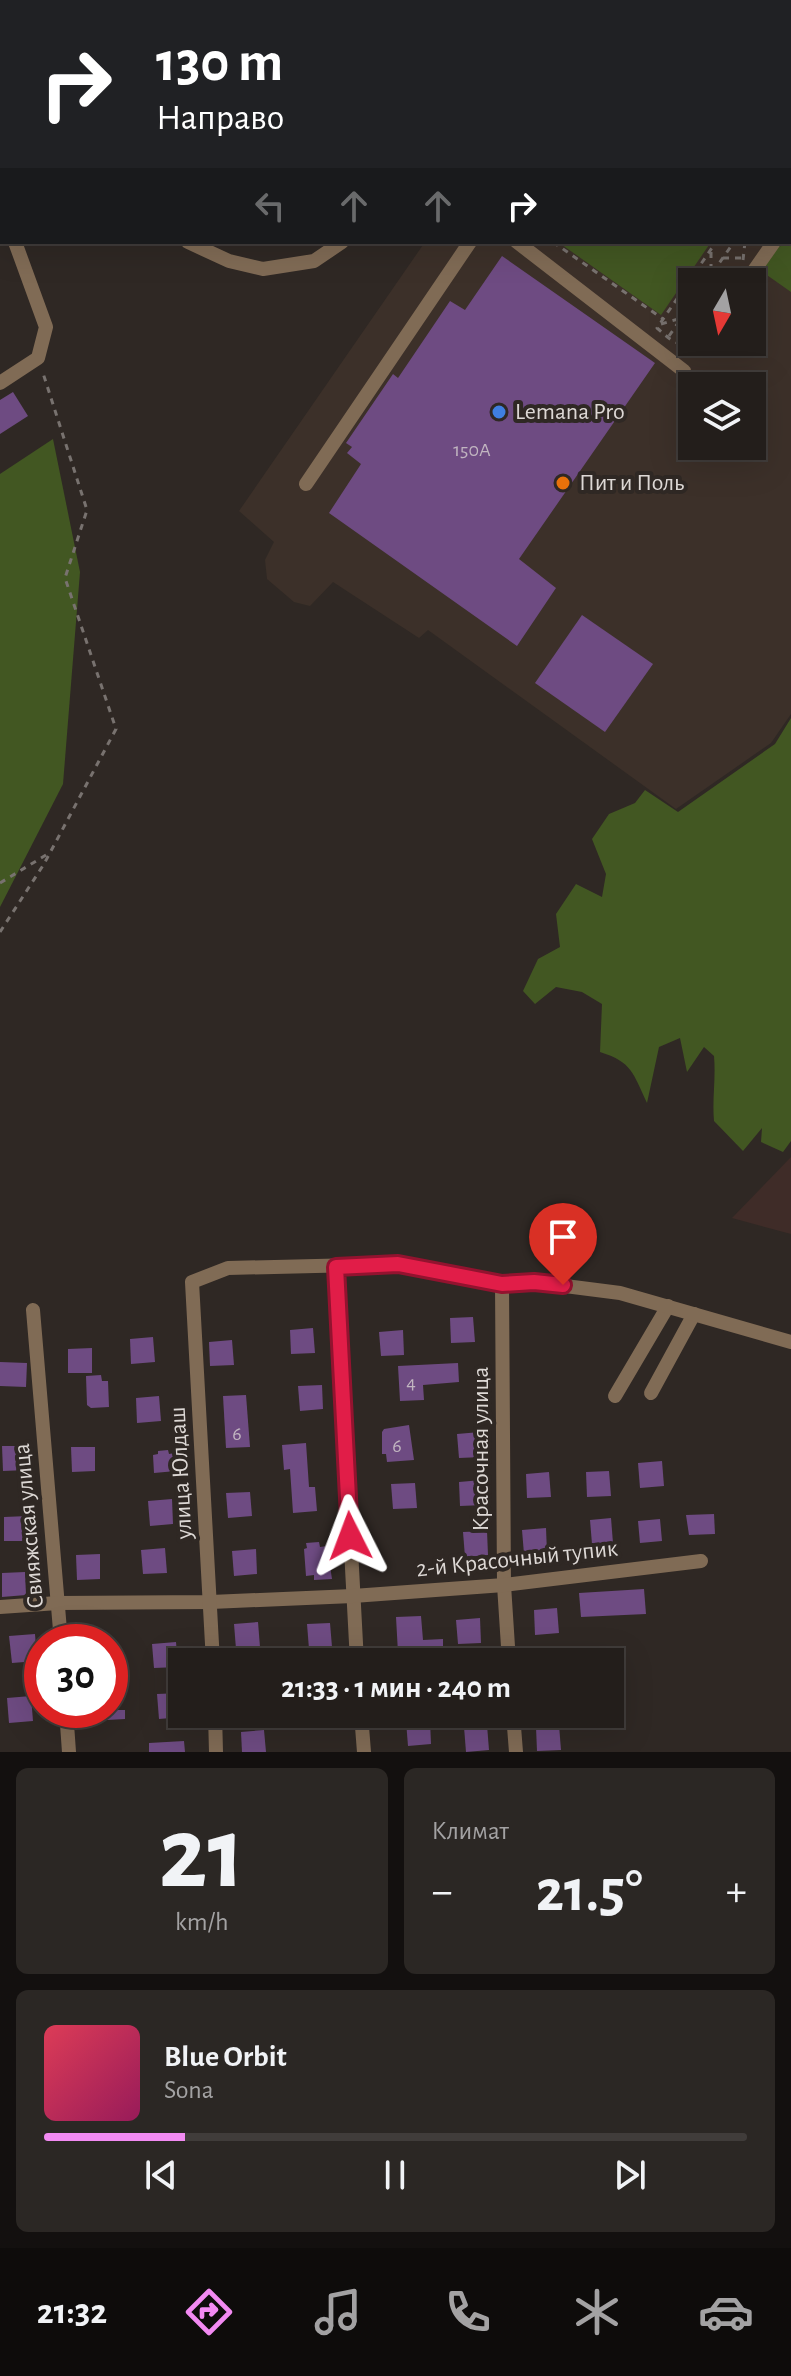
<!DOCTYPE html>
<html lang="ru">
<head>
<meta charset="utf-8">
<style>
  :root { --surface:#231e1b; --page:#2b2724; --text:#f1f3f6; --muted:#a3a2a3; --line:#403c3a; --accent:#f28af2 }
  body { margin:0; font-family:"Alegreya Sans",sans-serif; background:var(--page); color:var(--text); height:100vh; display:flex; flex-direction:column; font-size:30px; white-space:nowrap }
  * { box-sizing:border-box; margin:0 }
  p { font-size:26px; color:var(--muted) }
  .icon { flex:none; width:44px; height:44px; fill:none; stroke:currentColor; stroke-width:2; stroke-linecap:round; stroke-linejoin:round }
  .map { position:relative; height:1752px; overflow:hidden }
  .details { display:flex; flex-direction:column; gap:16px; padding:16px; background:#13100f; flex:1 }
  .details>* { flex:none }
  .banner { position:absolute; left:0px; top:0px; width:792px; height:244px; box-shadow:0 8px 32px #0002,0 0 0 2px var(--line); background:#202124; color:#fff; overflow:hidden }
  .needle { width:52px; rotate:189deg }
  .buttons { position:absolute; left:678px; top:268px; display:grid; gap:16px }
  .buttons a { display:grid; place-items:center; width:88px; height:88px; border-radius:0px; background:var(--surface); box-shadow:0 8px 32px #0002,0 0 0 2px var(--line); font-size:40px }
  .speed { position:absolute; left:24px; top:1624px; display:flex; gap:16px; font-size:40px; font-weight:700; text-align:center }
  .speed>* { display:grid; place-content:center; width:104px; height:104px; border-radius:50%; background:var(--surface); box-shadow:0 8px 32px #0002,0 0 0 2px var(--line); line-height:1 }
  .speed .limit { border:12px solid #d22; background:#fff; color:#111 }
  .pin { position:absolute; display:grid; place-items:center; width:68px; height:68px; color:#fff; margin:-82px -34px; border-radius:50% 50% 50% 0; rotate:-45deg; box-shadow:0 0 8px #0007 }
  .pin .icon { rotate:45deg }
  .me { position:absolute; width:88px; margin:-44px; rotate:357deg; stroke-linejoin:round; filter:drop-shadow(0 0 6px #0008) }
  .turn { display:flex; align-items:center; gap:28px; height:168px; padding:0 24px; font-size:36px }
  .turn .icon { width:104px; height:104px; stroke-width:2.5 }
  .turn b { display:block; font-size:56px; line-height:68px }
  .lanes { display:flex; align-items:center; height:76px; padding:0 24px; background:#0003; justify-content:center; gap:40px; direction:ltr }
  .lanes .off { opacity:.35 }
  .big { font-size:60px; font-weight:700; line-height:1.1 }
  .details .widget { flex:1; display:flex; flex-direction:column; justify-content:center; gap:12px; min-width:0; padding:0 28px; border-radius:12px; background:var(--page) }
  .details .dial { align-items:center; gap:0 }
  .dial b { font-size:104px; line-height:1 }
  .song { display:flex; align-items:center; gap:24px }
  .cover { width:96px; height:96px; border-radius:12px; background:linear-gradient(135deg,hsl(350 70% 55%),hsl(330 70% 35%)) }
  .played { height:8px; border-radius:4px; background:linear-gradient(90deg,var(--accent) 20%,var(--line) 20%) }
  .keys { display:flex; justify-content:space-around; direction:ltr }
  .heat { display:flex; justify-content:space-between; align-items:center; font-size:44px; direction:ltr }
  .details .tiles { flex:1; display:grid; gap:16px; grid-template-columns:1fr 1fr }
  .widget:last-child { grid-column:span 2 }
  .trip { position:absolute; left:168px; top:1648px; width:456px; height:80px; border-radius:0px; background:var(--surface); box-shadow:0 8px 32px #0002,0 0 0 2px var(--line); font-weight:700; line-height:80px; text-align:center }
  .menu { display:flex; height:128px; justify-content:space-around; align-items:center; background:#0e0c0b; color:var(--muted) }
  .menu .icon { width:56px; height:56px }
  .menu .selected { color:var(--accent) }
  .menu b { font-size:36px; color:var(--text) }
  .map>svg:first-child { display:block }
</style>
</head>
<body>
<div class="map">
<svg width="791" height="1752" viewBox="0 0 791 1752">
  <rect width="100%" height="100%" fill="#2f2824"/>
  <!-- built -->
  <path fill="#3c3029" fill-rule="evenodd" d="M425,242H775L778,245L791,244V714L771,743L676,809L428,630L419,638L333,582L310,606L294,602L267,579L265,560L274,542L239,511ZM692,282H752V342H692ZM692,386H752V446H692Z"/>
  <!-- industrial -->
  <path fill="#3f2c28" d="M791,1157V1234L732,1218Z"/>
  <!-- green -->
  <g fill="#425722">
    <path d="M558,242H711L661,315Z"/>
    <path d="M787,244H791V292L764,273L758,281L756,279L778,247Z"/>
    <path d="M53,439L80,572L63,784L0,907V474Z"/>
    <path d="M791,718V1141L783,1152L761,1142L762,1128L743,1151L714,1121C712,1099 716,1079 714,1056L704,1047L687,1072L680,1038L659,1047L647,1103C633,1073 632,1062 600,1052L602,1004L582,992L556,987L535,1004L523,991L538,959L560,947L556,914L576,884L602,897L606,874L592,839L609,814L635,803L645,790L678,812L775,744Z"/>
  </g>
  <!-- building -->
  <g fill="#6e4b82">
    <path d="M502,256L655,363L519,559L556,588L517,646L329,513L361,464L347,453L352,447L346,443L393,374L398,378L450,301L465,310Z"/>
    <path d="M13,392L28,416L0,434V400Z"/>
    <path d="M582,615L653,664L605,732L535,683Z"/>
    <path d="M473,1317L475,1342L451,1343L450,1318Z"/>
    <path d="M313,1328L315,1353L291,1354L290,1330Z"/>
    <path d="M403,1330L404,1355L381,1356L379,1332Z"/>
    <path d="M153,1337L155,1362L131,1364L130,1339Z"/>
    <path d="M232,1340L234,1365L210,1366L209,1342Z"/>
    <path d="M92,1348V1373H68V1349Z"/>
    <path d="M0,1362L27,1363L26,1387L0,1386Z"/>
    <path d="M458,1363L459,1382L423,1385L424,1400L400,1401L398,1366Z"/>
    <path d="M101,1375L102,1381H108L109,1407L91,1408L87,1405L86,1376Z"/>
    <path d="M322,1385L323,1409L300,1411L298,1386Z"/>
    <path d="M246,1395L250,1447L226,1448L223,1396Z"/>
    <path d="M159,1396L161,1421L137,1423L136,1398Z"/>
    <path d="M409,1425L414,1460L387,1462L386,1454H382V1432L384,1429Z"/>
    <path d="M480,1432L482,1457L459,1458L457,1434Z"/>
    <path d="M306,1443L309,1487H315L317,1511L293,1513L290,1469L284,1470L282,1445Z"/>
    <path d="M2,1446H26L27,1470L3,1471Z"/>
    <path d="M71,1447H95V1471L72,1472Z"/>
    <path d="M168,1450L169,1454L175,1453L176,1471L154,1473L153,1455L158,1454V1451Z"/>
    <path d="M662,1461L664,1486L640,1488L638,1463Z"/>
    <path d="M609,1471L611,1496L587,1497L586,1472Z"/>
    <path d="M549,1472L551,1497L527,1498L526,1474Z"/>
    <path d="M482,1480L484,1505L460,1506L459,1482Z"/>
    <path d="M415,1483L417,1508L393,1509L391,1484Z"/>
    <path d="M250,1492L252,1516L228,1518L226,1493Z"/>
    <path d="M172,1499L173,1524L150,1526L148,1501Z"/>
    <path d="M714,1514L715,1534L689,1535L686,1515Z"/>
    <path d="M28,1516V1541H4V1517Z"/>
    <path d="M611,1518L613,1543L592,1544L590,1520Z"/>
    <path d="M660,1519L662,1541L640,1543L638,1521Z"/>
    <path d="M546,1528L547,1553L524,1554L522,1530Z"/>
    <path d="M487,1531L488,1555L465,1557L463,1532Z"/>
    <path d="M319,1542L320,1547L327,1546L328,1553L335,1560L330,1566L332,1579L314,1580V1575L306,1576L304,1549L307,1548L306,1543Z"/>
    <path d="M165,1548L167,1573L143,1574L141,1550Z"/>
    <path d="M256,1549L257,1574L234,1576L232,1551Z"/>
    <path d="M100,1554V1579L77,1580L76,1555Z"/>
    <path d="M25,1572L26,1595L2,1597V1573Z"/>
    <path d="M644,1589L646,1614L581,1617L579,1593Z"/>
    <path d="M557,1608L559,1633L535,1635L534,1610Z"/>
    <path d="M421,1616L423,1640L443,1639V1649L398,1653L396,1617Z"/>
    <path d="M480,1618L481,1643L458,1644L456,1620Z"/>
    <path d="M258,1622L260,1647L236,1649L234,1624Z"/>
    <path d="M330,1623L332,1647L309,1649L307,1624Z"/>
    <path d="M35,1634L37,1661L12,1663L9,1636Z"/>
    <path d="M176,1642L178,1667L154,1668L152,1644Z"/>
    <path d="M181,1693L182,1717L159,1719L157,1694Z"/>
    <path d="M31,1696L33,1721L9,1723L7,1698Z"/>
    <path d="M89,1710H125V1719L89,1721Z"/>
    <path d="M430,1720L431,1744L408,1746L406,1721Z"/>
    <path d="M487,1725L489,1750L466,1752L464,1727Z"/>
    <path d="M559,1725L561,1750L537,1751L536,1727Z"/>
    <path d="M264,1730L266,1752H242L241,1732Z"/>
    <path d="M184,1741L185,1752H149V1743Z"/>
  </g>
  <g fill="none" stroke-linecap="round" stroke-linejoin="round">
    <!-- path -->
    <g stroke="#78726f" stroke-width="3" stroke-dasharray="6 6" stroke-linecap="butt">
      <path d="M553,242L663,319"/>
      <path d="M723,258H743"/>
      <path d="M743,260L745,242"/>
      <path d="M706,282L734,242"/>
      <path d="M711,282V250"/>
      <path d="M661,324L692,315"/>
      <path d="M669,336L692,303"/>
      <path d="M692,338C679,351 668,337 657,328L716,242"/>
      <path d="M0,883L46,855"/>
      <path d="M0,932L44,864L116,729L65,578L87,510L42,370"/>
    </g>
    <!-- minor -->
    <g stroke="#806b55" stroke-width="14">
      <path d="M69,0L70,2"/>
      <path d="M641,0L643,2"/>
      <path d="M365,2L366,0"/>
      <path d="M604,2L606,0"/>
      <path d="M0,129L2,131"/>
      <path d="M0,201L2,207"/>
      <path d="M790,219L791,217"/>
      <path d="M188,242L229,261L263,269L314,261L342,242"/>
      <path d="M517,242L684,371"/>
      <path d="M746,282L774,242"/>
      <path d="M0,383L38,358L46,327L15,242"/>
      <path d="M306,484L470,242"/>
      <path d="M336,1267L357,1662"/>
      <path d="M502,1284L504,1585L509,1662"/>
      <path d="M33,1310L61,1642"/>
      <path d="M651,1393L694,1314"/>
      <path d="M615,1396L668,1306"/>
      <path d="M0,1607L58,1603L211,1602L353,1596L504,1585L701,1561"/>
      <path d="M213,1662L192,1282L228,1268L398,1264L502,1284L534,1282L620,1293L791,1342"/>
      <path d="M66,1710L69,1752"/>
      <path d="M215,1714L216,1752"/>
      <path d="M361,1714L364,1752"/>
      <path d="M513,1714L516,1752"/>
    </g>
    <!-- major -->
    <g stroke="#d8ac7d" stroke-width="18">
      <path d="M776,0L778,2"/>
      <path d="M790,14L791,15"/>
    </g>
  </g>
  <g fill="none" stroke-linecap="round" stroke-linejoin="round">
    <!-- route casing -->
    <g stroke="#92132f" stroke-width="20">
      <path id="route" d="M350,1536L336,1267L398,1264L502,1284L534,1282L563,1285"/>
    </g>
    <!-- route -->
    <use href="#route" stroke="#e11d48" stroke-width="14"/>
  </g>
  <!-- markers -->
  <circle fill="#3f7fe0" stroke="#2f2824" stroke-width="3" cx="499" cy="412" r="8"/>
  <circle fill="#e8710a" stroke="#2f2824" stroke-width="3" cx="563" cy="483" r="8"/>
  <g text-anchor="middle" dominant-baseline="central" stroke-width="8" stroke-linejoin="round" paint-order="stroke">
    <!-- number labels -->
    <g font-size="20" fill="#c1b5c0">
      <text x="472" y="450">150А</text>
      <text x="411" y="1383">4</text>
      <text x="237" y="1434">6</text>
      <text x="397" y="1446">6</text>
    </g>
    <!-- poi labels -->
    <g font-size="24" fill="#ddd8d5" stroke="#2f2824" text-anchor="start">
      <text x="515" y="412">Lemana Pro</text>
      <text x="579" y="483">Пит и Поль</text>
    </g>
    <!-- street labels -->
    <g font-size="24" fill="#ddd8d5" stroke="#2f2824">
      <text transform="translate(481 1449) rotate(-90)">Красочная улица</text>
      <text transform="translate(181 1473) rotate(-93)">улица Юлдаш</text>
      <text transform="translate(29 1526) rotate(-95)">Свияжская улица</text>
      <text transform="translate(517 1559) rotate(-6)">2-й Красочный тупик</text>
    </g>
  </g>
</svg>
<div class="buttons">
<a><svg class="needle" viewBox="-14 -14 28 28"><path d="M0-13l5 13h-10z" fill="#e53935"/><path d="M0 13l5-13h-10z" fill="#a3a2a3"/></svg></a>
<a><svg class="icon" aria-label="layers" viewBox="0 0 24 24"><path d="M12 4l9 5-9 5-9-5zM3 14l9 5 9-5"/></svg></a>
</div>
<div class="speed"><div class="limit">30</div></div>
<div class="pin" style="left:563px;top:1285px;background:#d93025"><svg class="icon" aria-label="arrive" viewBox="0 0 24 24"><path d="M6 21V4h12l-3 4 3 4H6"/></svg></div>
<svg class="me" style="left:350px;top:1536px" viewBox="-20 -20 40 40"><path d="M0-17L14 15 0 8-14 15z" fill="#e11d48" stroke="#fff" stroke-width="4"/></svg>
<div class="trip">21:33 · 1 мин · 240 m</div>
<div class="banner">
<div class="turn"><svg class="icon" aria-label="right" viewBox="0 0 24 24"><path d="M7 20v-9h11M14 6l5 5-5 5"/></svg><div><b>130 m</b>Направо</div></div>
<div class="lanes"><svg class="icon off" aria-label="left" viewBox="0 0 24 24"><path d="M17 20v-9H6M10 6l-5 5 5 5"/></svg><svg class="icon off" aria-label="ahead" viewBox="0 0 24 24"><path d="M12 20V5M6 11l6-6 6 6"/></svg><svg class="icon off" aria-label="ahead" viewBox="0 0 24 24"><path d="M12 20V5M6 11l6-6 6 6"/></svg><svg class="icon" aria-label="right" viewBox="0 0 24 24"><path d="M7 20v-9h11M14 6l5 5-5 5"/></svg></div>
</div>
</div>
<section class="details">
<div class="tiles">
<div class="widget dial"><b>21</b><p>km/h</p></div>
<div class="widget"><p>Климат</p>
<div class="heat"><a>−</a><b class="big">21.5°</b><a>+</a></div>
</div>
<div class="widget">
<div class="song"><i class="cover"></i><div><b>Blue Orbit</b><p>Sona</p></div></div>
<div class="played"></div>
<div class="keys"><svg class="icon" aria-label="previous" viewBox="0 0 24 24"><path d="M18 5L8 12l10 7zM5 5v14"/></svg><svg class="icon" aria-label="pause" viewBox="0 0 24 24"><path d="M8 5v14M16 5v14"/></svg><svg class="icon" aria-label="next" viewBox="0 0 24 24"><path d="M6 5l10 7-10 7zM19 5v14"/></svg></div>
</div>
</div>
</section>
<nav class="menu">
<b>21:32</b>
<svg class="icon selected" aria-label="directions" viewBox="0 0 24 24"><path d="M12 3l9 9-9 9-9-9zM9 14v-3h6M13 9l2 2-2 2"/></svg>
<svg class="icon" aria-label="music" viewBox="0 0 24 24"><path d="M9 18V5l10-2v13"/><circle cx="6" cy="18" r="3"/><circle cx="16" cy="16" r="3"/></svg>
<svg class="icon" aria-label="phone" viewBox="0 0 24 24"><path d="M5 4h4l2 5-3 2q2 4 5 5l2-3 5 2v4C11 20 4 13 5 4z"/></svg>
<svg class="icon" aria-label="climate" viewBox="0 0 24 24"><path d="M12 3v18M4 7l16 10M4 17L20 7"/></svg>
<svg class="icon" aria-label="car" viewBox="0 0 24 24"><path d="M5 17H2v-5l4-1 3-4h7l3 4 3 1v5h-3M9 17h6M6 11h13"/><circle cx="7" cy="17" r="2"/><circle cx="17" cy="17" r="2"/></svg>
</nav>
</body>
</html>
